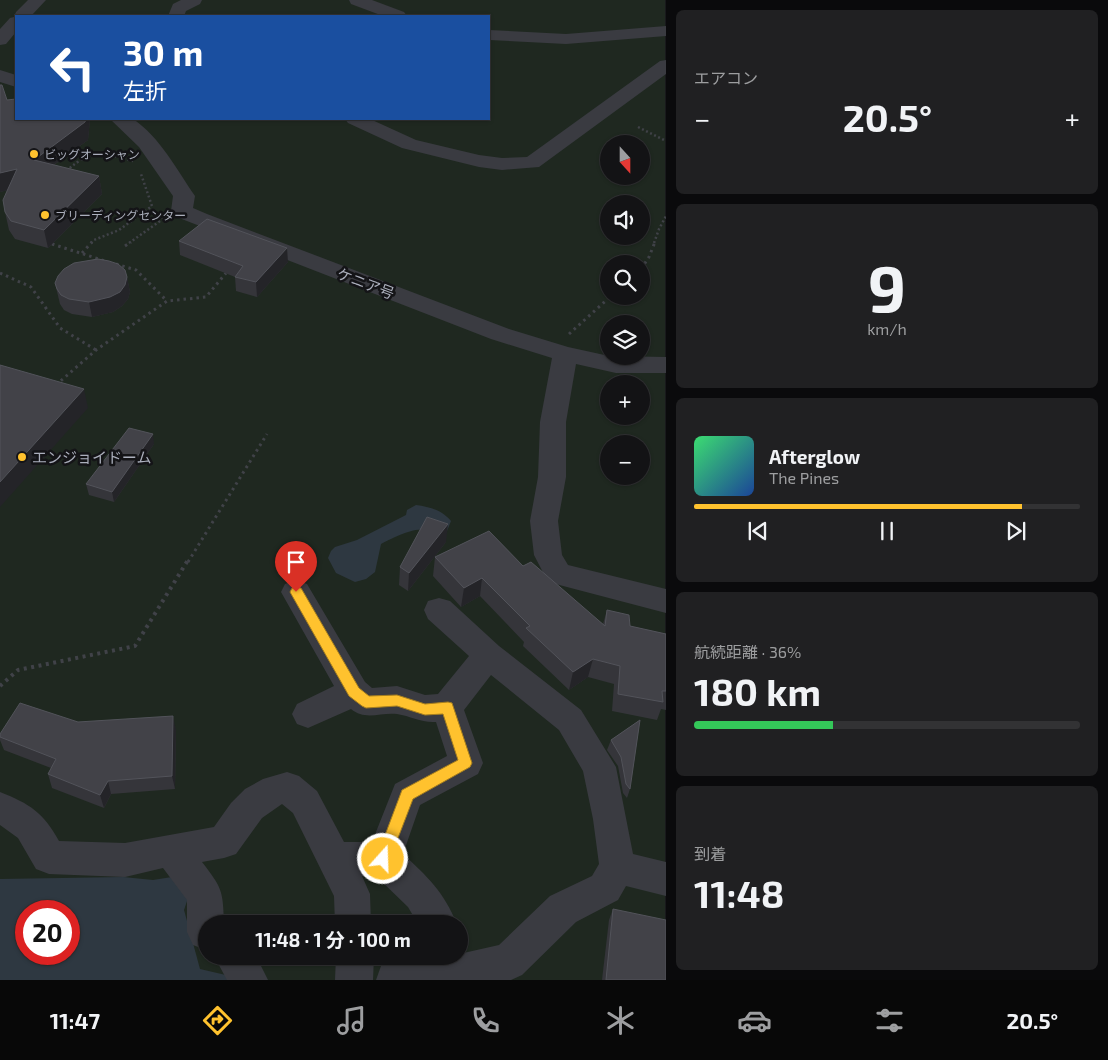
<!DOCTYPE html>
<html lang="ja">
<head>
<meta charset="utf-8">
<style>
  :root { --surface:#131315; --page:#202022; --text:#f1f3f6; --muted:#9d9ea0; --line:#323234; --accent:#ffc22e }
  body { margin:0; font-family:"Exo 2","Noto Sans JP",sans-serif; background:var(--page); color:var(--text); height:100vh; display:flex; flex-direction:column; font-size:19px; white-space:nowrap }
  * { box-sizing:border-box; margin:0 }
  p { font-size:16px; color:var(--muted) }
  .icon { flex:none; width:28px; height:28px; fill:none; stroke:currentColor; stroke-width:2; stroke-linecap:round; stroke-linejoin:round }
  .map { position:relative; flex:1; overflow:hidden }
  .side { display:flex; flex-direction:column; gap:10px; padding:10px; background:#0a0a0c; width:442px }
  .side>* { flex:none }
  .hud { position:absolute; left:15px; top:15px; width:475px; height:105px; border-radius:0px; box-shadow:0 1px 4px #0004,0 0 0 1px var(--line); background:#1a4fa0; color:#fff; overflow:hidden }
  .needle { width:32px; rotate:159deg }
  .controls { position:absolute; left:600px; top:135px; display:grid; gap:10px }
  .controls a { display:grid; place-items:center; width:50px; height:50px; border-radius:50%; background:var(--surface); box-shadow:0 1px 4px #0004,0 0 0 1px var(--line); font-size:25px }
  .speed { position:absolute; left:15px; top:900px; display:flex; gap:10px; font-size:25px; font-weight:700; text-align:center }
  .speed>* { display:grid; place-content:center; width:65px; height:65px; border-radius:50%; background:var(--surface); box-shadow:0 1px 4px #0004,0 0 0 1px var(--line); line-height:1 }
  .speed .limit { border:8px solid #d22; background:#fff; color:#111 }
  .pin { position:absolute; display:grid; place-items:center; width:42px; height:42px; color:#fff; margin:-51px -21px; border-radius:50% 50% 50% 0; rotate:-45deg; box-shadow:0 0 5px #0007 }
  .pin .icon { rotate:45deg }
  .me { position:absolute; width:55px; margin:-28px; rotate:20deg; stroke-linejoin:round; filter:drop-shadow(0 0 4px #0008) }
  .turn { display:flex; align-items:center; gap:18px; height:105px; padding:0 25px; font-size:22px }
  .turn .icon { width:65px; height:65px; stroke-width:2.5 }
  .turn b { display:block; font-size:35px; line-height:42px }
  .big { font-size:38px; font-weight:700; line-height:1.1 }
  .side .card { flex:1; display:flex; flex-direction:column; justify-content:center; gap:8px; min-width:0; padding:0 18px; border-radius:8px; background:var(--page) }
  .side .dial { align-items:center; gap:0 }
  .dial b { font-size:65px; line-height:1 }
  .song { display:flex; align-items:center; gap:15px }
  .cover { width:60px; height:60px; border-radius:8px; background:linear-gradient(135deg,hsl(140 70% 55%),hsl(220 70% 35%)) }
  .played { height:5px; border-radius:2px; background:linear-gradient(90deg,var(--accent) 85%,var(--line) 85%) }
  .keys { display:flex; justify-content:space-around; direction:ltr }
  .heat { display:flex; justify-content:space-between; align-items:center; font-size:28px; direction:ltr }
  .charge { height:8px; border-radius:4px; background:linear-gradient(90deg,#34c759 36%,var(--line) 0) }
  .trip { position:absolute; left:198px; top:915px; width:270px; height:50px; border-radius:25px; background:var(--surface); box-shadow:0 1px 4px #0004,0 0 0 1px var(--line); font-weight:700; line-height:50px; text-align:center }
  .tab-bar { display:flex; height:80px; justify-content:space-around; align-items:center; background:#080808; color:var(--muted) }
  .tab-bar .icon { width:35px; height:35px }
  .tab-bar .current { color:var(--accent) }
  .tab-bar b { font-size:22px; color:var(--text) }
  main { display:flex; flex:1; min-height:0 }
  .map>svg:first-child { display:block }
</style>
</head>
<body>
<main>
<div class="map">
<svg width="666" height="980" viewBox="0 0 666 980">
  <rect width="100%" height="100%" fill="#19191c"/>
  <!-- green -->
  <path fill="#1f2820" fill-rule="evenodd" d="M0,0H665V980H0ZM16,16H489V119H16ZM609,144H641V176H609ZM609,204H641V236H609ZM609,264H641V296H609ZM609,324H641V356H609ZM609,384H641V416H609ZM609,444H641V476H609ZM26,911H69V954H26ZM206,924H459V956H206Z"/>
  <!-- water -->
  <g fill="#2e3841" fill-rule="evenodd">
    <path d="M416,505C430,507 442,510 451,521L447,531C416,527 409,530 381,544L375,572L366,579L355,582L336,573L328,558L331,551L335,547L357,540L406,515L407,510Z"/>
    <path d="M178,876L190,892L184,910L200,969L230,976L231,980H0V879L123,877L153,880ZM26,911H69V954H26Z"/>
  </g>
  <g fill="none" stroke-linecap="round" stroke-linejoin="round">
    <!-- path-far2 -->
    <g stroke="#404248" stroke-width="2.5" stroke-dasharray="2 2.5" stroke-linecap="butt">
      <path d="M638,127L666,141"/>
      <path d="M66,171C95,147 99,152 133,161"/>
      <path d="M91,243L94,240L119,230L152,206L141,174"/>
      <path d="M129,243L163,219"/>
      <path d="M654,243L659,229L666,216"/>
    </g>
    <!-- path-far1 -->
    <g stroke="#404248" stroke-width="3" stroke-dasharray="2.5 4" stroke-linecap="butt">
      <path d="M52,244L105,261"/>
      <path d="M125,246L131,242"/>
      <path d="M82,253L92,242"/>
      <path d="M116,264L136,270L167,301"/>
      <path d="M641,269L649,257L655,242"/>
      <path d="M0,273L31,287L60,328L96,350"/>
      <path d="M569,334L611,296"/>
      <path d="M56,385L96,350L167,301L206,297L226,273"/>
      <path d="M188,562L267,434"/>
    </g>
    <!-- path -->
    <path stroke="#404248" stroke-width="4" stroke-dasharray="3 4.5" stroke-linecap="butt" d="M0,686L18,670L135,646L188,560"/>
    <!-- minor -->
    <g fill="#3a3b41" fill-rule="evenodd">
      <path d="M28,0H46L31,16H16V32L6,44L0,45V29L10,18L14,17L16,12Z"/>
      <path d="M181,0H202L200,4L186,11L184,16H168L173,4Z"/>
      <path d="M349,0H372L404,12L407,16H383L351,4Z"/>
      <path d="M666,26V36L566,44L489,40V30L566,34Z"/>
      <path d="M666,60V74L539,167L502,170L479,167L402,148L348,123L345,119H370L416,140L479,155L502,158L527,157L660,61Z"/>
      <path d="M0,70L16,75V87L0,82Z"/>
      <path d="M110,119H133C160,137 177,170 195,196L193,208L207,214L509,329L568,347L609,356L666,357V373H616L576,364L566,422V477L558,521L562,555L568,565L666,589V613L548,582L534,555L530,521L538,477L540,422L552,358L491,339L174,216L171,211L173,196L139,147Z"/>
      <path d="M296,580L307,584L365,682L372,688L397,686L425,695L438,694L469,656L428,619L424,610L428,601L439,598L450,601L499,646L581,710L616,767L633,854L666,862V896L626,886L618,900L576,922L522,975L511,980H376L381,966L395,961L459,956V954L499,945L550,896L592,876L599,864L593,819L583,771L559,730L491,675L464,710L483,763L478,774L420,805L403,854C427,876 444,892 457,924H418L408,907L376,876H362L370,894L371,924H335L334,896L293,813L282,804L262,818L236,854L224,858L202,862C222,888 223,890 224,924H206V950L193,945L187,932V900L163,868L125,877L49,874L36,869L18,838L0,825V792C30,804 43,812 59,841L125,843L214,827L231,803L245,789L263,779L287,772L299,776L317,791L344,842H372L395,784L447,756L436,722C421,723 411,716 397,714C381,712 365,721 351,709L308,728L297,724L292,714L297,704L334,686L281,592L285,584Z"/>
      <path d="M214,956H256L268,980H227Z"/>
      <path d="M336,956H374L373,980H335Z"/>
    </g>
  </g>
  <!-- wall -->
  <g fill="#35353a">
    <path d="M7,100L16,119H90L88,140L54,165L99,176L102,194L48,248L15,239L9,230L5,212L8,190L0,192Z"/>
    <path d="M179,241L288,262L257,297L236,291L235,277L180,255Z"/>
    <path d="M127,277L130,292L128,299L122,306L113,312L92,317L72,314L64,310L60,304L55,283Z"/>
    <path d="M154,444L114,502L89,495L86,484Z"/>
    <path d="M446,542L408,591L399,585L400,567Z"/>
    <path d="M435,557L523,566L603,624L607,610L630,626L666,634V710L661,709L657,720L612,711L614,684L588,677L569,690L523,646L524,642L480,596L461,607L433,576Z"/>
    <path d="M640,720L630,789L627,798L623,793L618,766L607,750L611,740Z"/>
    <path d="M78,722L176,730L175,789L111,794L104,808L52,788L48,774L51,768L4,750L0,740V734Z"/>
    <path d="M613,909L666,980H602L609,920Z"/>
  </g>
  <!-- shaded-wall -->
  <g fill="#242428">
    <path d="M86,119H90L88,140L37,177L34,160Z"/>
    <path d="M17,169L20,187L0,192V173Z"/>
    <path d="M99,176L102,194L48,248L44,230Z"/>
    <path d="M287,248L288,262L257,297L256,282Z"/>
    <path d="M127,277L130,292L128,299L122,306L113,312L92,317L89,302Z"/>
    <path d="M84,389L88,408L0,507V482Z"/>
    <path d="M153,434L154,444L114,502L112,492Z"/>
    <path d="M448,524L446,542L408,591L409,573Z"/>
    <path d="M482,578L480,596L461,607L464,588Z"/>
    <path d="M593,659L588,677L569,690L573,672Z"/>
    <path d="M173,716L176,730L175,789L172,776Z"/>
    <path d="M108,781L111,794L104,808L100,795Z"/>
  </g>
  <!-- building -->
  <g fill="#424248" stroke="#52535a">
    <path d="M0,85H2L7,100L16,99V119H86L85,122L34,160L99,176L44,230L11,221L5,212L3,200L17,169L0,173Z"/>
    <path d="M207,219L287,248L256,282L235,277L243,266L179,241Z"/>
    <path d="M98,259L109,261L118,264L125,270L127,277L125,285L120,292L110,297L89,302L69,299L61,295L57,289L55,283L58,276L64,269L74,263Z"/>
    <path d="M0,365L84,389L0,482Z"/>
    <path d="M129,428L153,434L112,492L86,484Z"/>
    <path d="M427,517L448,524L409,573L400,567Z"/>
    <path d="M489,531L523,566L531,562L605,626L607,610L629,615L630,626L666,634V691H662L663,702L618,694L620,666L593,659L573,672L526,628L530,626L482,578L464,588L435,557Z"/>
    <path d="M20,703L78,722L173,716L172,776L108,781L100,795L48,774L56,759L0,737V734Z"/>
    <path d="M640,720L630,789L626,784L621,757L611,740Z"/>
    <path d="M613,909L666,920V980H606Z"/>
  </g>
  <!-- route -->
  <path fill="#ffc22e" stroke="#a67e1e" d="M296,587L301,588L359,688L369,696L397,695L425,704L448,702L452,703L472,763L470,767L413,799L388,864L383,866L378,864L376,859L402,790L458,760L443,714L425,715L397,706L366,708L362,706L349,696L290,592L292,588Z"/>
  <!-- markers -->
  <g fill="#ffc22e" stroke="#141417" stroke-width="2">
    <circle cx="34" cy="154" r="5"/>
    <circle cx="45" cy="215" r="5"/>
    <circle cx="22" cy="457" r="5"/>
  </g>
  <g text-anchor="middle" dominant-baseline="central" stroke-width="5" stroke-linejoin="round" paint-order="stroke">
    <!-- far-poi labels -->
    <g font-size="12" fill="#abafbc" stroke="#141417" text-anchor="start">
      <text x="44" y="154">ビッグオーシャン</text>
      <text x="55" y="215">ブリーディングセンター</text>
    </g>
    <!-- street labels -->
    <g font-size="15" fill="#abafbc" stroke="#141417">
      <text transform="translate(366 283) rotate(21)">ケニア号</text>
    </g>
    <!-- poi labels -->
    <g font-size="15" fill="#abafbc" stroke="#141417" text-anchor="start">
      <text x="32" y="457">エンジョイドーム</text>
    </g>
  </g>
</svg>
<div class="controls">
<a><svg class="needle" viewBox="-14 -14 28 28"><path d="M0-13l5 13h-10z" fill="#e53935"/><path d="M0 13l5-13h-10z" fill="#9d9ea0"/></svg></a>
<a><svg class="icon" aria-label="sound" viewBox="0 0 24 24"><path d="M4 9h4l5-4v14l-5-4H4zM17 9q2 3 0 6"/></svg></a>
<a><svg class="icon" aria-label="search" viewBox="0 0 24 24"><circle cx="10" cy="10" r="6"/><path d="M15 15l6 6"/></svg></a>
<a><svg class="icon" aria-label="layers" viewBox="0 0 24 24"><path d="M12 4l9 5-9 5-9-5zM3 14l9 5 9-5"/></svg></a>
<a>+</a>
<a>−</a>
</div>
<div class="speed"><div class="limit">20</div></div>
<div class="pin" style="left:296px;top:592px;background:#d93025"><svg class="icon" aria-label="arrive" viewBox="0 0 24 24"><path d="M6 21V4h12l-3 4 3 4H6"/></svg></div>
<svg class="me" style="left:383px;top:859px" viewBox="-20 -20 40 40"><circle r="17" fill="#ffc22e" stroke="#fff" stroke-width="3"/><path d="M0-11L8 9 0 5-8 9z" fill="#fff"/></svg>
<div class="trip">11:48 · 1 分 · 100 m</div>
<div class="hud">
<div class="turn"><svg class="icon" aria-label="left" viewBox="0 0 24 24"><path d="M17 20v-9H6M10 6l-5 5 5 5"/></svg><div><b>30 m</b>左折</div></div>
</div>
</div>
<section class="side">
<div class="card"><p>エアコン</p>
<div class="heat"><a>−</a><b class="big">20.5°</b><a>+</a></div>
</div>
<div class="card dial"><b>9</b><p>km/h</p></div>
<div class="card">
<div class="song"><i class="cover"></i><div><b>Afterglow</b><p>The Pines</p></div></div>
<div class="played"></div>
<div class="keys"><svg class="icon" aria-label="previous" viewBox="0 0 24 24"><path d="M18 5L8 12l10 7zM5 5v14"/></svg><svg class="icon" aria-label="pause" viewBox="0 0 24 24"><path d="M8 5v14M16 5v14"/></svg><svg class="icon" aria-label="next" viewBox="0 0 24 24"><path d="M6 5l10 7-10 7zM19 5v14"/></svg></div>
</div>
<div class="card"><p>航続距離 · 36%</p><b class="big">180 km</b><div class="charge"></div></div>
<div class="card"><p>到着</p><b class="big">11:48</b></div>
</section>
</main>
<nav class="tab-bar">
<b>11:47</b>
<svg class="icon current" aria-label="directions" viewBox="0 0 24 24"><path d="M12 3l9 9-9 9-9-9zM9 14v-3h6M13 9l2 2-2 2"/></svg>
<svg class="icon" aria-label="music" viewBox="0 0 24 24"><path d="M9 18V5l10-2v13"/><circle cx="6" cy="18" r="3"/><circle cx="16" cy="16" r="3"/></svg>
<svg class="icon" aria-label="phone" viewBox="0 0 24 24"><path d="M5 4h4l2 5-3 2q2 4 5 5l2-3 5 2v4C11 20 4 13 5 4z"/></svg>
<svg class="icon" aria-label="climate" viewBox="0 0 24 24"><path d="M12 3v18M4 7l16 10M4 17L20 7"/></svg>
<svg class="icon" aria-label="car" viewBox="0 0 24 24"><path d="M5 17H2v-5l4-1 3-4h7l3 4 3 1v5h-3M9 17h6M6 11h13"/><circle cx="7" cy="17" r="2"/><circle cx="17" cy="17" r="2"/></svg>
<svg class="icon" aria-label="filters" viewBox="0 0 24 24"><path d="M4 7h16M4 17h16"/><circle cx="9" cy="7" r="2"/><circle cx="15" cy="17" r="2"/></svg>
<b>20.5°</b>
</nav>
</body>
</html>
